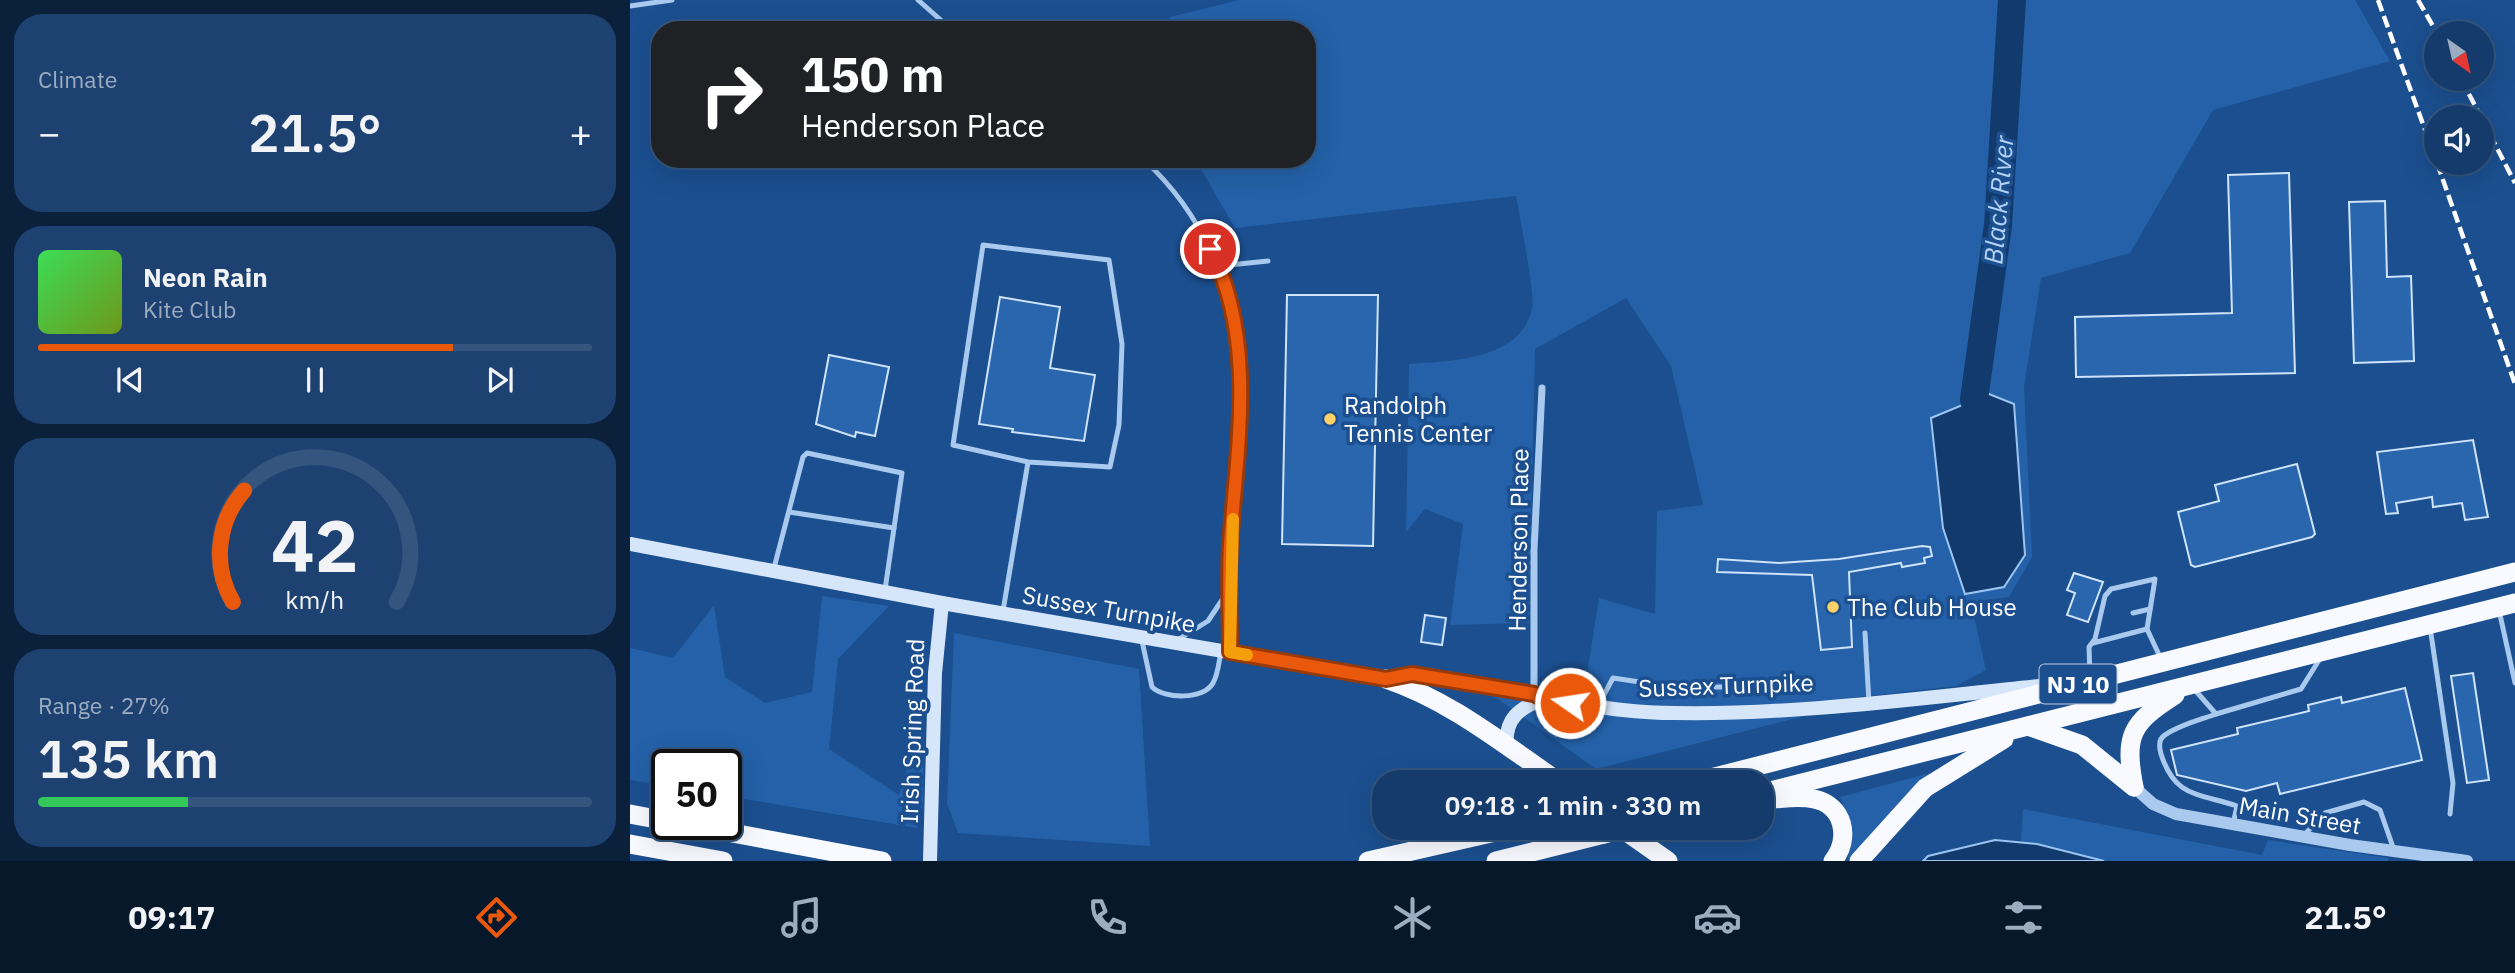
<!DOCTYPE html>
<html lang="en">
<head>
<meta charset="utf-8">
<style>
  :root { --surface:#143b6b; --page:#1d4271; --text:#f1f3f6; --muted:#9dadc1; --line:#33557e; --accent:#ea580c }
  body { margin:0; font-family:"IBM Plex Sans",sans-serif; background:var(--page); color:var(--text); height:100vh; display:flex; flex-direction:column; font-size:26px; white-space:nowrap }
  * { box-sizing:border-box; margin:0 }
  p { font-size:23px; color:var(--muted) }
  .icon { flex:none; width:38px; height:38px; fill:none; stroke:currentColor; stroke-width:2; stroke-linecap:round; stroke-linejoin:round }
  .map { position:relative; flex:1; overflow:hidden }
  .side { display:flex; flex-direction:column; gap:14px; padding:14px; background:#0b203b; width:630px }
  .side>* { flex:none }
  .banner { position:absolute; left:21px; top:21px; width:665px; height:147px; border-radius:28px; box-shadow:0 7px 28px #0002,0 0 0 2px var(--line); background:#202124; color:#fff; overflow:hidden }
  .needle { width:46px; rotate:146deg }
  .fabs { position:absolute; left:1794px; top:21px; display:grid; gap:14px }
  .fabs a { display:grid; place-items:center; width:70px; height:70px; border-radius:50%; background:var(--surface); box-shadow:0 7px 28px #0002,0 0 0 2px var(--line); font-size:35px }
  .speed { position:absolute; left:21px; top:749px; display:flex; gap:14px; font-size:35px; font-weight:700; text-align:center }
  .speed>* { display:grid; place-content:center; width:91px; height:91px; border-radius:50%; background:var(--surface); box-shadow:0 7px 28px #0002,0 0 0 2px var(--line); line-height:1 }
  .speed .limit { border:4px solid #111; border-radius:10px; background:#fff; color:#111 }
  .pin { position:absolute; display:grid; place-items:center; width:60px; height:60px; color:#fff; margin:-30px; border:4px solid #fff; border-radius:50%; box-shadow:0 2px 7px #0007 }
  .me { position:absolute; width:77px; margin:-38px; rotate:283deg; stroke-linejoin:round; filter:drop-shadow(0 0 5px #0008) }
  .turn { display:flex; align-items:center; gap:24px; height:147px; padding:0 35px; font-size:32px }
  .turn .icon { width:91px; height:91px; stroke-width:2.5 }
  .turn b { display:block; font-size:49px; line-height:60px }
  .big { font-size:52px; font-weight:600; line-height:1.1 }
  .side .tile { flex:1; display:flex; flex-direction:column; justify-content:center; gap:10px; min-width:0; padding:0 24px; border-radius:28px; background:var(--page) }
  .side .dial { align-items:center; gap:0 }
  .dial svg { height:182px; overflow:visible; fill:none; stroke:var(--line); stroke-width:7; stroke-linecap:round; text-anchor:middle }
  .dial text { fill:var(--text); stroke:none }
  .song { display:flex; align-items:center; gap:21px }
  .cover { width:84px; height:84px; border-radius:10px; background:linear-gradient(135deg,hsl(130 70% 55%),hsl(80 70% 35%)) }
  .played { height:7px; border-radius:4px; background:linear-gradient(90deg,var(--accent) 75%,var(--line) 75%) }
  .keys { display:flex; justify-content:space-around; direction:ltr }
  .heat { display:flex; justify-content:space-between; align-items:center; font-size:38px; direction:ltr }
  .charge { height:10px; border-radius:5px; background:linear-gradient(90deg,#34c759 27%,var(--line) 0) }
  .trip { position:absolute; left:742px; top:770px; width:402px; height:70px; border-radius:28px; background:var(--surface); box-shadow:0 7px 28px #0002,0 0 0 2px var(--line); font-weight:600; line-height:70px; text-align:center }
  .tab-bar { display:flex; height:112px; justify-content:space-around; align-items:center; background:#08182b; color:var(--muted) }
  .tab-bar .icon { width:49px; height:49px }
  .tab-bar .current { color:var(--accent) }
  .tab-bar b { font-size:32px; color:var(--text) }
  main { display:flex; flex:1; min-height:0 }
  .map>svg:first-child { display:block }
</style>
</head>
<body>
<main>
<section class="side">
<div class="tile"><p>Climate</p>
<div class="heat"><a>−</a><b class="big">21.5°</b><a>+</a></div>
</div>
<div class="tile">
<div class="song"><i class="cover"></i><div><b>Neon Rain</b><p>Kite Club</p></div></div>
<div class="played"></div>
<div class="keys"><svg class="icon" aria-label="previous" viewBox="0 0 24 24"><path d="M18 5L8 12l10 7zM5 5v14"/></svg><svg class="icon" aria-label="pause" viewBox="0 0 24 24"><path d="M8 5v14M16 5v14"/></svg><svg class="icon" aria-label="next" viewBox="0 0 24 24"><path d="M6 5l10 7-10 7zM19 5v14"/></svg></div>
</div>
<div class="tile dial"><svg viewBox="0 0 100 80">
<path d="M14 69A42 42 0 1 1 86 69"/>
<path d="M14 69A42 42 0 0 1 19 20" stroke="#ea580c"/>
<text x="50" y="56" font-size="32" font-weight="700">42</text>
<text x="50" y="72" font-size="11">km/h</text>
</svg></div>
<div class="tile"><p>Range · 27%</p><b class="big">135 km</b><div class="charge"></div></div>
</section>
<div class="map">
<svg width="1885" height="861" viewBox="0 0 1885 861">
  <rect width="100%" height="100%" fill="#1b4f8f"/>
  <!-- green -->
  <g fill="#2461a8">
    <path d="M609,0H1725L1760,61L1583,110L1500,253L1411,278L1394,387L1402,557L1379,597L1341,602L1356,670L1326,686L1212,699L1202,709L966,769L861,694L952,706L969,598L1025,614L1027,511L1073,505L1041,366L996,298L905,349L899,623L820,625L833,524L795,509L776,532L779,364C820,361 892,360 902,308C905,292 890,218 886,196L605,228L565,159H677V30H535L540,17Z"/>
    <path d="M192,596L259,606L208,659L199,749L269,795L294,712L293,802L287,828L96,796V765H37V786L0,780V648L43,658L84,605L95,677L135,703L182,692Z"/>
    <path d="M324,633L509,669L520,846L328,833L317,803Z"/>
    <path d="M1300,773L1225,853L1217,860C1227,834 1219,820 1210,797Z"/>
    <path d="M1393,809L1632,855L1638,840L1758,858V861H1390Z"/>
  </g>
  <!-- water -->
  <g fill="#123a6d" stroke="#9cc4f0" stroke-width="2">
    <path d="M1359,394L1384,404L1395,555L1374,587L1335,594L1313,528L1301,418Z"/>
    <path d="M1365,840L1407,844L1474,861H1293L1298,856Z"/>
  </g>
  <g fill="none" stroke-linecap="round" stroke-linejoin="round">
    <!-- river -->
    <path stroke="#123a6d" stroke-width="28" d="M1344,400L1368,225L1382,0"/>
  </g>
  <!-- building -->
  <g fill="#2a66ad" stroke="#cfe3fa" stroke-width="2">
    <path d="M1659,173L1665,373L1446,377L1445,317L1602,313L1598,175Z"/>
    <path d="M1755,201L1757,277L1781,276L1784,361L1724,363L1719,202Z"/>
    <path d="M657,295H748L743,546L652,544Z"/>
    <path d="M370,297L430,307L420,368L465,375L454,441L382,432L383,429L349,424Z"/>
    <path d="M199,355L259,367L245,436L226,432L225,437L186,424Z"/>
    <path d="M1843,440L1858,517L1835,520L1832,503L1803,507L1802,497L1766,503L1768,513L1756,514L1747,452Z"/>
    <path d="M1667,464L1685,534L1682,537L1565,567L1561,565L1548,512L1589,501L1585,485Z"/>
    <path d="M1292,546L1300,547L1302,556L1294,558L1295,563L1272,567L1271,563L1219,572L1222,647L1191,650L1182,575L1087,572L1088,559L1149,563L1209,559Z"/>
    <path d="M1444,573L1473,582L1458,622L1437,615L1445,593L1437,590Z"/>
    <path d="M795,615L816,618L812,645L791,642Z"/>
    <path d="M1843,673L1859,780L1837,783L1821,676Z"/>
    <path d="M1775,688L1792,760L1650,794L1647,783L1616,791L1547,775L1541,750L1608,734L1607,728L1679,711L1678,705L1711,697L1712,703Z"/>
  </g>
  <g fill="none" stroke-linecap="round" stroke-linejoin="round">
    <!-- service -->
    <g stroke="#a9c9ee" stroke-width="5">
      <path d="M288,0L322,30"/>
      <path d="M0,6L42,0"/>
      <path d="M513,159C573,213 607,292 610,372C611,404 607,436 605,468C601,529 600,589 600,650"/>
      <path d="M589,266L638,261"/>
      <path d="M159,512L264,528"/>
      <path d="M144,568L173,457L177,453L272,473L255,590"/>
      <path d="M1869,610L1885,683"/>
      <path d="M373,611L398,462L480,467L489,425L492,344L479,260L353,245L323,445L398,462"/>
      <path d="M1503,613L1520,609"/>
      <path d="M1800,627L1823,783L1820,814"/>
      <path d="M1235,633L1239,703"/>
      <path d="M549,639L578,621L600,588"/>
      <path d="M512,641L522,687C534,699 574,700 583,683C588,675 589,661 591,651"/>
      <path d="M1463,643L1517,629"/>
      <path d="M1460,676L1459,647L1465,639L1475,596L1481,589L1525,579L1517,629L1531,659"/>
      <path d="M1565,690L1586,714C1570,720 1549,725 1535,735C1528,739 1529,747 1531,754C1545,798 1568,793 1607,806L1603,824"/>
      <path d="M969,704L983,678L1043,687H1113"/>
      <path d="M1586,714L1671,689L1691,657"/>
      <path d="M1675,834L1695,813L1734,802L1750,810L1764,850"/>
    </g>
    <!-- minor -->
    <path stroke="#a9c9ee" stroke-width="7" d="M904,694V550L912,388"/>
    <!-- tertiary -->
    <path stroke="#a9c9ee" stroke-width="12" d="M1504,787L1523,804L1546,814L1720,845L1837,861"/>
    <!-- secondary -->
    <g stroke="#d6e6fa" stroke-width="14">
      <path d="M0,544L312,603L756,679L782,674L904,694L913,699C956,705 1000,713 1045,713C1166,715 1289,698 1410,686"/>
      <path d="M877,747C874,719 889,708 913,699"/>
      <path d="M300,861L305,673L312,603"/>
    </g>
    <!-- trunk -->
    <g stroke="#f8faff" stroke-width="19">
      <path d="M756,679C821,701 873,744 929,782"/>
      <path d="M1398,726L1452,745L1504,787"/>
      <path d="M1065,782L1885,572"/>
      <path d="M1504,787C1494,735 1501,723 1545,695"/>
      <path d="M1132,793L1885,603"/>
      <path d="M1144,799C1157,798 1171,796 1184,799C1214,805 1221,839 1203,861"/>
      <path d="M0,814L37,821"/>
      <path d="M54,824L252,861"/>
      <path d="M991,828L1038,861"/>
      <path d="M0,844L93,861"/>
      <path d="M738,861L883,828"/>
      <path d="M866,861L974,834"/>
      <path d="M1229,861L1295,788L1374,739"/>
    </g>
    <!-- rail -->
    <g stroke="#fff" stroke-width="4.5" stroke-dasharray="12 5" stroke-linecap="butt">
      <path d="M1748,0L1806,160"/>
      <path d="M1788,0L1807,33"/>
      <path d="M1831,79L1851,117"/>
      <path d="M1852,119L1885,183"/>
      <path d="M1807,163L1885,384"/>
    </g>
    <!-- trunk-bridge -->
    <path stroke="#f8faff" stroke-width="19" d="M974,834L996,828"/>
  </g>
  <g fill="none" stroke-linecap="round" stroke-linejoin="round">
    <!-- route casing -->
    <g stroke="#983908" stroke-width="18">
      <path id="route" d="M580,249C627,338 607,448 600,545C598,580 600,617 600,652L756,679L782,674L904,694L913,699L940,703"/>
    </g>
    <!-- route -->
    <use href="#route" stroke="#ea580c" stroke-width="12"/>
    <!-- slow -->
    <path stroke="#f59e0b" stroke-width="12" d="M603,519L600,652L617,655"/>
  </g>
  <!-- markers -->
  <g fill="#ffd166" stroke="#1b4f8f" stroke-width="2.5">
    <circle cx="700" cy="419" r="7"/>
    <circle cx="1203" cy="607" r="7"/>
  </g>
  <g text-anchor="middle" dominant-baseline="central" stroke-width="7" stroke-linejoin="round" paint-order="stroke">
    <!-- shield labels -->
    <rect fill="#1b4f8f" stroke="#bbcadd" stroke-width="2" x="1409.5" y="664.5" width="77" height="39" rx="5"/>
    <g font-size="23" font-weight="bold" fill="#fff">
      <text x="1448" y="684">NJ 10</text>
    </g>
    <!-- poi labels -->
    <g font-size="24" fill="#fff" stroke="#1b4f8f" text-anchor="start">
      <text x="714" y="405">Randolph<tspan x="714" dy="28">Tennis Center</tspan></text>
      <text x="1217" y="607">The Club House</text>
    </g>
    <!-- street labels -->
    <g font-size="24" fill="#fff" stroke="#1b4f8f">
      <text transform="translate(888 540) rotate(-89)">Henderson Place</text>
      <text transform="translate(479 609) rotate(10)">Sussex Turnpike</text>
      <text transform="translate(1096 685) rotate(-2)">Sussex Turnpike</text>
      <text transform="translate(282 731) rotate(-88)">Irish Spring Road</text>
      <text transform="translate(1670 815) rotate(10)">Main Street</text>
    </g>
    <!-- water labels -->
    <g font-size="26" font-style="italic" fill="#b5d3f5" stroke="#1b4f8f">
      <text transform="translate(1368 200) rotate(-85)">Black River</text>
    </g>
  </g>
</svg>
<div class="fabs">
<a><svg class="needle" viewBox="-14 -14 28 28"><path d="M0-13l5 13h-10z" fill="#e53935"/><path d="M0 13l5-13h-10z" fill="#9dadc1"/></svg></a>
<a><svg class="icon" aria-label="sound" viewBox="0 0 24 24"><path d="M4 9h4l5-4v14l-5-4H4zM17 9q2 3 0 6"/></svg></a>
</div>
<div class="speed"><div class="limit">50</div></div>
<div class="pin" style="left:580px;top:249px;background:#d93025"><svg class="icon" aria-label="arrive" viewBox="0 0 24 24"><path d="M6 21V4h12l-3 4 3 4H6"/></svg></div>
<svg class="me" style="left:940px;top:703px" viewBox="-20 -20 40 40"><circle r="17" fill="#ea580c" stroke="#fff" stroke-width="3"/><path d="M0-11L8 9 0 5-8 9z" fill="#fff"/></svg>
<div class="trip">09:18 · 1 min · 330 m</div>
<div class="banner">
<div class="turn"><svg class="icon" aria-label="right" viewBox="0 0 24 24"><path d="M7 20v-9h11M14 6l5 5-5 5"/></svg><div><b>150 m</b>Henderson Place</div></div>
</div>
</div>
</main>
<nav class="tab-bar">
<b>09:17</b>
<svg class="icon current" aria-label="directions" viewBox="0 0 24 24"><path d="M12 3l9 9-9 9-9-9zM9 14v-3h6M13 9l2 2-2 2"/></svg>
<svg class="icon" aria-label="music" viewBox="0 0 24 24"><path d="M9 18V5l10-2v13"/><circle cx="6" cy="18" r="3"/><circle cx="16" cy="16" r="3"/></svg>
<svg class="icon" aria-label="phone" viewBox="0 0 24 24"><path d="M5 4h4l2 5-3 2q2 4 5 5l2-3 5 2v4C11 20 4 13 5 4z"/></svg>
<svg class="icon" aria-label="climate" viewBox="0 0 24 24"><path d="M12 3v18M4 7l16 10M4 17L20 7"/></svg>
<svg class="icon" aria-label="car" viewBox="0 0 24 24"><path d="M5 17H2v-5l4-1 3-4h7l3 4 3 1v5h-3M9 17h6M6 11h13"/><circle cx="7" cy="17" r="2"/><circle cx="17" cy="17" r="2"/></svg>
<svg class="icon" aria-label="filters" viewBox="0 0 24 24"><path d="M4 7h16M4 17h16"/><circle cx="9" cy="7" r="2"/><circle cx="15" cy="17" r="2"/></svg>
<b>21.5°</b>
</nav>
</body>
</html>
